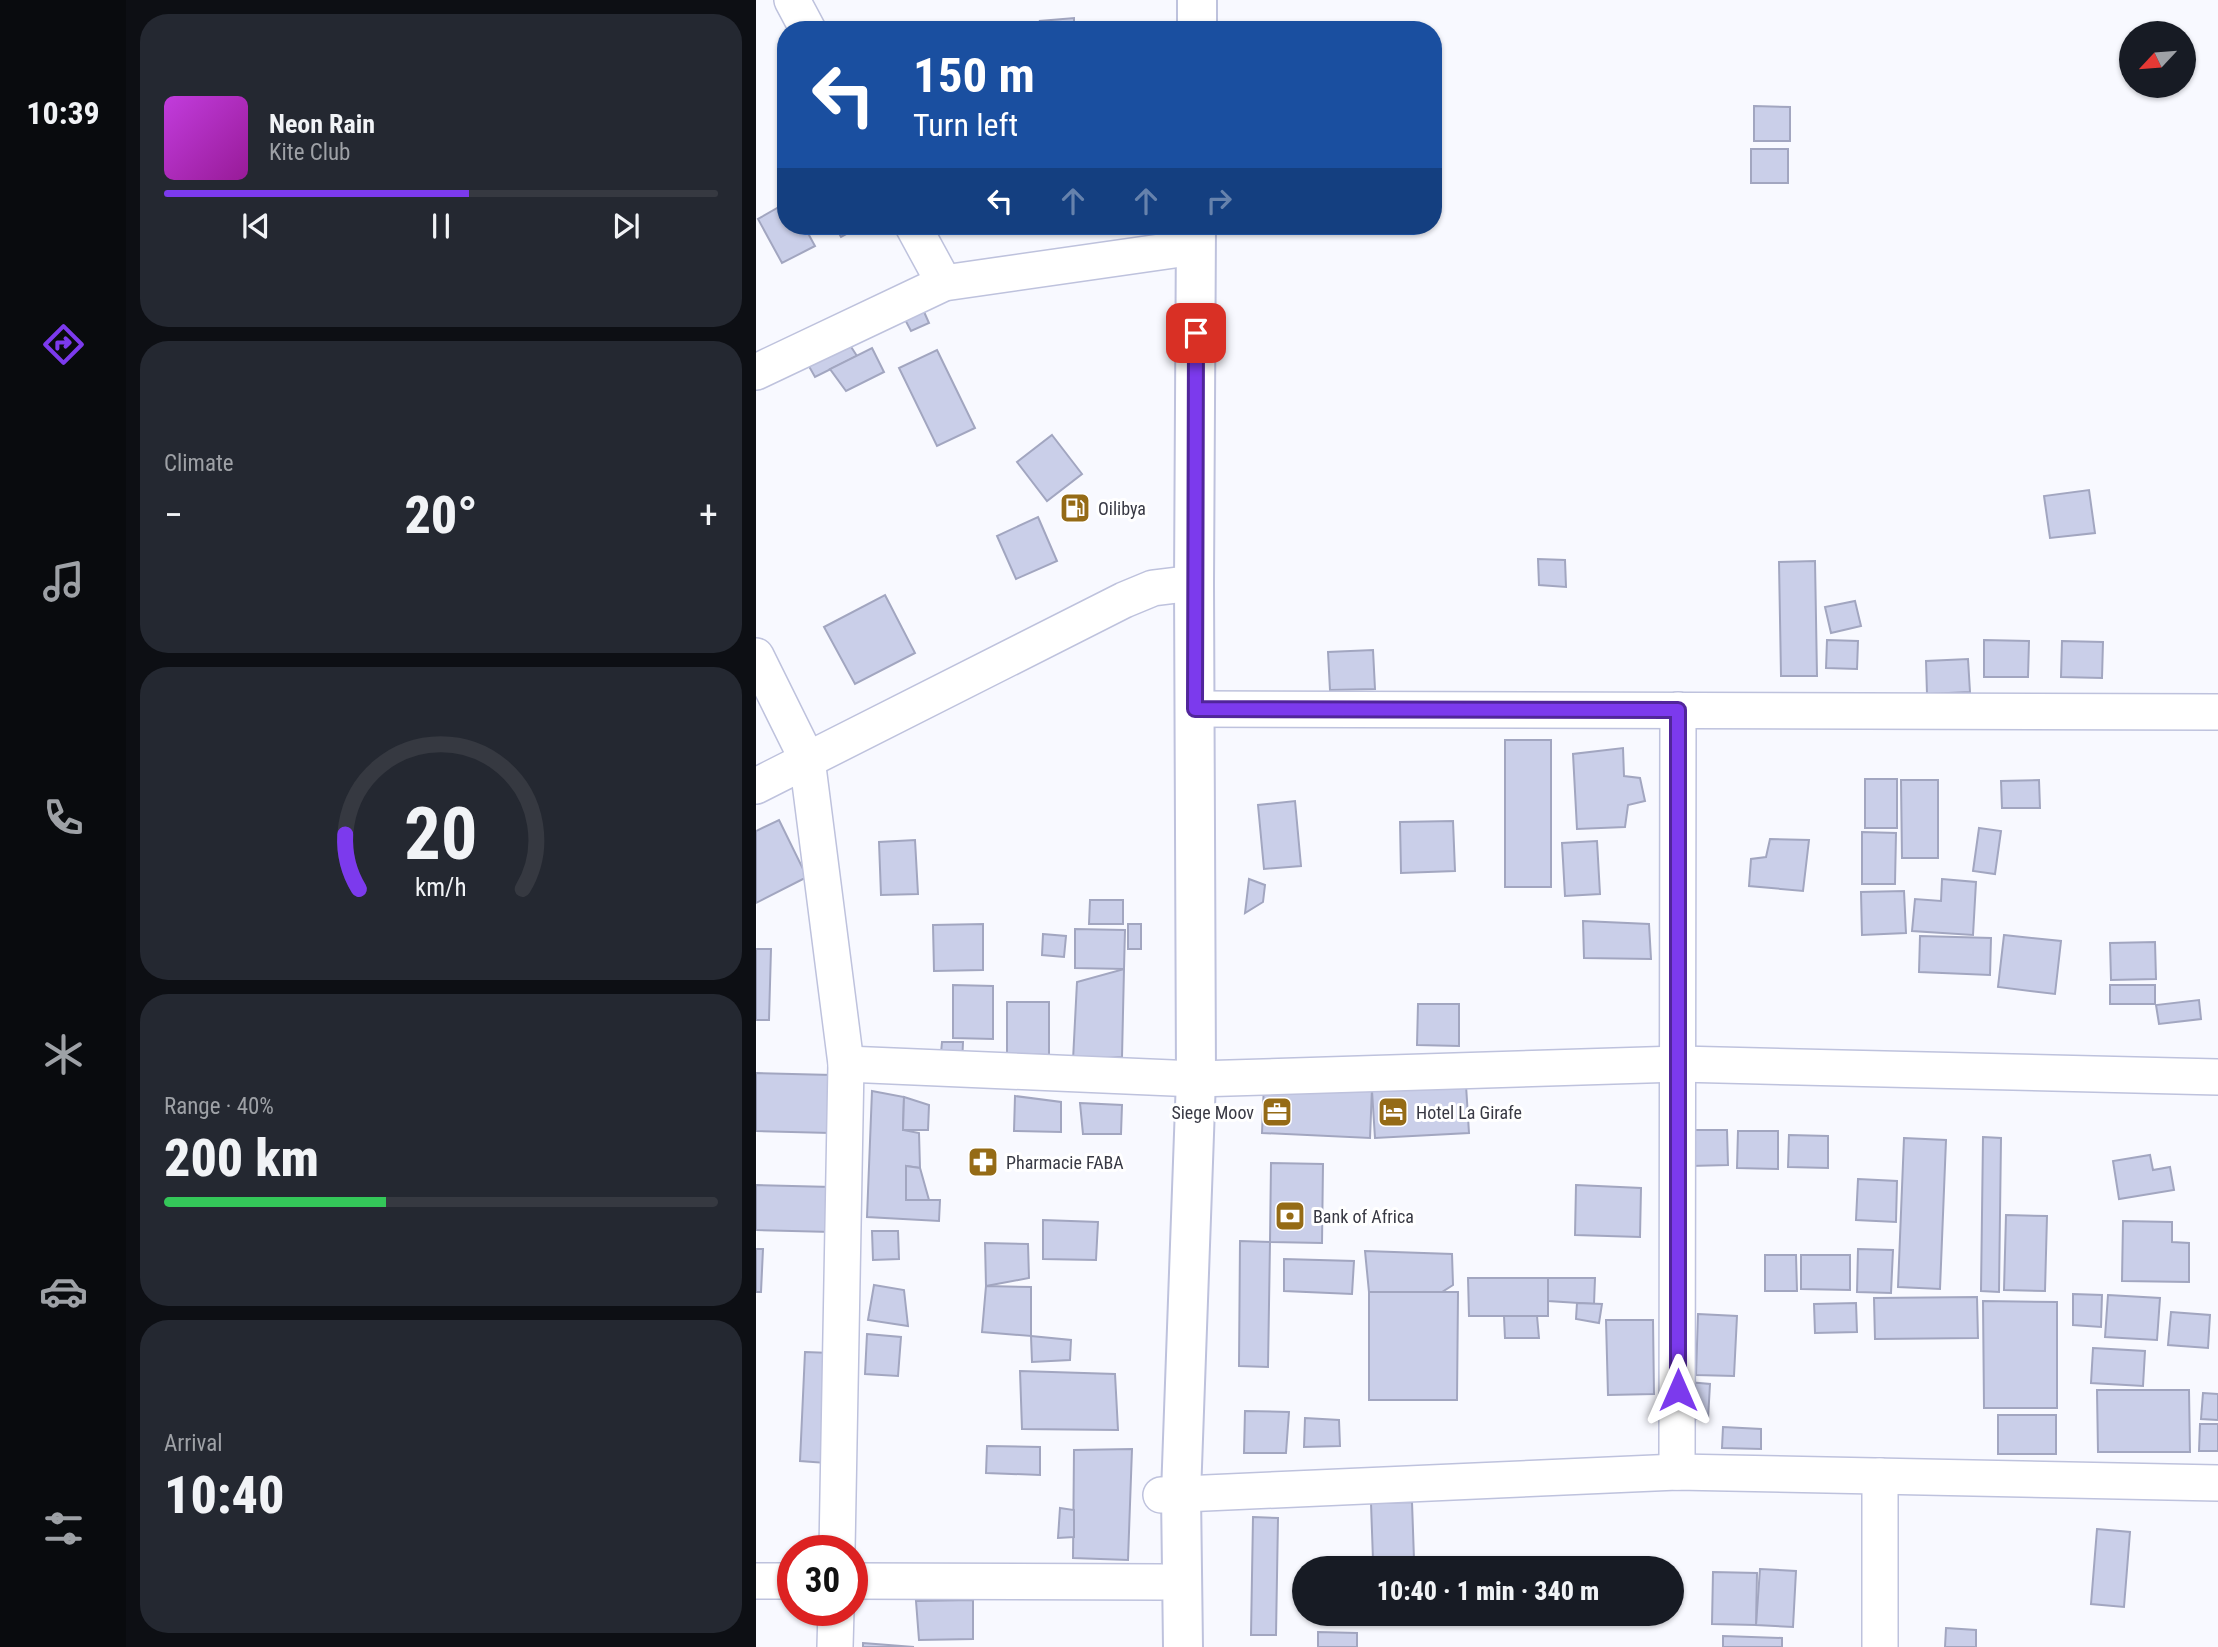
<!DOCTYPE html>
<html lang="en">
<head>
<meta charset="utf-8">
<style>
  :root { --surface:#171b24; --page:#242831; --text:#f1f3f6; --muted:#9ea1a6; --line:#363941; --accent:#7c3aed }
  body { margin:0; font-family:"Roboto Condensed",sans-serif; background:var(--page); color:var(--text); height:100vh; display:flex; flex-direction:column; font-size:26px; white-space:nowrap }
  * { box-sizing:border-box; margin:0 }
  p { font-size:23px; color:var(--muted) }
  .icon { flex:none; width:38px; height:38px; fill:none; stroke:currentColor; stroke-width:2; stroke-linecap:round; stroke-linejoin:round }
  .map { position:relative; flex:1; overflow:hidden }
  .drawer { display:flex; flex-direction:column; gap:14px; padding:14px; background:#0d0f14; width:630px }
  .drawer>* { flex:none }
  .hud { position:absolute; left:21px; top:21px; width:665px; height:214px; border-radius:28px; box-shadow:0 2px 5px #0004; background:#1a4fa0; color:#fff; overflow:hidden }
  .needle { width:46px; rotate:244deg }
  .controls { position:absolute; left:1363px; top:21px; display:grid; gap:14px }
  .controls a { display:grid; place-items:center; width:77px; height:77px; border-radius:50%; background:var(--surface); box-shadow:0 2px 5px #0004; font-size:35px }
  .speed { position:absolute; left:21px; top:1535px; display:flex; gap:14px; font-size:35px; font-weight:700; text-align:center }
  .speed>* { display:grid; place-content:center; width:91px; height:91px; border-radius:50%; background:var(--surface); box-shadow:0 2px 5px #0004; line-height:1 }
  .speed .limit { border:10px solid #d22; background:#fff; color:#111 }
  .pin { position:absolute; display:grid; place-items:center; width:60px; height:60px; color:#fff; margin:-30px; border-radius:14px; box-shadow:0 4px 10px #0006 }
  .me { position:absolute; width:77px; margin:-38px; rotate:0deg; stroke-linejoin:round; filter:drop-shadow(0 0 5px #0008) }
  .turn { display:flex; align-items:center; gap:24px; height:147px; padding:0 21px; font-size:32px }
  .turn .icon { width:91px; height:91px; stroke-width:2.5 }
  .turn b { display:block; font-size:49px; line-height:60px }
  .lanes { display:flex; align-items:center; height:66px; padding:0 21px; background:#0003; justify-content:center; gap:35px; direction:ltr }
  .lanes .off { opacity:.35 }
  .big { font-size:52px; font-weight:800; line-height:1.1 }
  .drawer .tile { flex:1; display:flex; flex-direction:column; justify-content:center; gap:10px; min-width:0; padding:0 24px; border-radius:28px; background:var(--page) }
  .drawer .dial { align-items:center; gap:0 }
  .dial svg { height:182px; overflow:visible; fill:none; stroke:var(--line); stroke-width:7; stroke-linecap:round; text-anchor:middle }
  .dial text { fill:var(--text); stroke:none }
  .song { display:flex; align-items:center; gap:21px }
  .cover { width:84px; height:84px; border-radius:10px; background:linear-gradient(135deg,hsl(290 70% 55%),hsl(300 70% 35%)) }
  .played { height:7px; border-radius:4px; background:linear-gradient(90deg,var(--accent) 55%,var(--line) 55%) }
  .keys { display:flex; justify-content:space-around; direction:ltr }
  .heat { display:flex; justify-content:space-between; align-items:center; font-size:38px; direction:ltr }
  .charge { height:10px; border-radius:5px; background:linear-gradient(90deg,#34c759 40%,var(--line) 0) }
  .trip { position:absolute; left:536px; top:1556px; width:392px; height:70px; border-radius:35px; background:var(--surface); box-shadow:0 2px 5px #0004; font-weight:800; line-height:70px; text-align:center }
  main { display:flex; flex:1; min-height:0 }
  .dock { display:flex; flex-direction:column; width:126px; justify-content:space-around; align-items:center; background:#090b0e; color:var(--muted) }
  .dock .icon { width:49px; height:49px }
  .dock .active { color:var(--accent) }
  .dock b { font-size:32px; color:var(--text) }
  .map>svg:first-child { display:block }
</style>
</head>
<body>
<main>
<nav class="dock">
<b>10:39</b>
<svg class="icon active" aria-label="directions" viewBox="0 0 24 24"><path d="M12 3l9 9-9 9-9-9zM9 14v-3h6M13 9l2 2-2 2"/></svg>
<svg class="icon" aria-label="music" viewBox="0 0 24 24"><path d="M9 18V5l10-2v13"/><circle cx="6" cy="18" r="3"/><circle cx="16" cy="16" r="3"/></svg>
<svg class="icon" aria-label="phone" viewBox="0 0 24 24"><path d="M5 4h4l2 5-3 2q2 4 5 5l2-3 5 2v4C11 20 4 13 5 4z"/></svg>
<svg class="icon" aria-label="climate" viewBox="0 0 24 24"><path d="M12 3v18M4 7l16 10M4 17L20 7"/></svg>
<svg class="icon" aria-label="car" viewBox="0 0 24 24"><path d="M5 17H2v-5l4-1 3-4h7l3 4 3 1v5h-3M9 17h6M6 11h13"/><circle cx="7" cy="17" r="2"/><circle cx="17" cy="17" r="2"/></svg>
<svg class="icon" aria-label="filters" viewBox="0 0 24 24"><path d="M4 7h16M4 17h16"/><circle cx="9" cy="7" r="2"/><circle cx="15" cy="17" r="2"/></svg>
</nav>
<section class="drawer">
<div class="tile">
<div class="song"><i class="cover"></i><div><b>Neon Rain</b><p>Kite Club</p></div></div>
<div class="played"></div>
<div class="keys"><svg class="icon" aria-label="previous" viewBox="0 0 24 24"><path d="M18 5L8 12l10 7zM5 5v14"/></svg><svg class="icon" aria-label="pause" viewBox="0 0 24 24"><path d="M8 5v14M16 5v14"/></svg><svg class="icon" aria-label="next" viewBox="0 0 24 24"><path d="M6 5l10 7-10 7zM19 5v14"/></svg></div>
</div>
<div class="tile"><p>Climate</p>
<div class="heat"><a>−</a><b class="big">20°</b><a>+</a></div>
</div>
<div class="tile dial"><svg viewBox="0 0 100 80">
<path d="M14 69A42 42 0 1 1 86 69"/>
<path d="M14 69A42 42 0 0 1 8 45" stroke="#7c3aed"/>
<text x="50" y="56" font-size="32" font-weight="700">20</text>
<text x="50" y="72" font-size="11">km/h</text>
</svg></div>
<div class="tile"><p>Range · 40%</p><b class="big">200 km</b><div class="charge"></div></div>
<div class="tile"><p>Arrival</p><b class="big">10:40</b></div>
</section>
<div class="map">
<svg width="1462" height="1647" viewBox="0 0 1462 1647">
  <rect width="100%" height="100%" fill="#f8f9ff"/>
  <!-- building -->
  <g fill="#cacfe9" stroke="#a2a6c0" stroke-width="2">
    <path d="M318,18V30H287L284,21Z"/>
    <rect x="190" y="25" width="33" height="5"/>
    <path d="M998,106L1034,107V141H998Z"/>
    <rect x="995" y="149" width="37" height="34"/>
    <path d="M30,203V226H48L59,246L26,263L2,219Z"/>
    <path d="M79,226H105L85,237Z"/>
    <path d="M165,305L173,323L155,331L144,310Z"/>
    <path d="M90,339L101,356L59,377L50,361Z"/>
    <path d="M116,348L128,372L90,391L74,369Z"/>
    <path d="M181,350L219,428L181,446L143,368Z"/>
    <path d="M296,435L326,474L291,501L261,462Z"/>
    <path d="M1333,490L1339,533L1294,538L1288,496Z"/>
    <path d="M282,517L301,561L260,579L241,536Z"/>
    <path d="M782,559L809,560L810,587L783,585Z"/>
    <path d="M1059,561L1061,676H1025L1023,562Z"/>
    <path d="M129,595L159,653L99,684L68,627Z"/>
    <path d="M1099,601L1105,626L1075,633L1069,607Z"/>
    <path d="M1071,640L1102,641L1101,669L1070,668Z"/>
    <path d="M1228,640L1273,641L1272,677H1228Z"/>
    <path d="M1306,641L1347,642L1346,678L1305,677Z"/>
    <path d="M617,650L619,689L574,690L572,652Z"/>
    <path d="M1212,659L1214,692L1171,694L1170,661Z"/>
    <rect x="749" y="740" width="46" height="147"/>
    <path d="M867,748L868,776L884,778L889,801L872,805L869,827L821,829L817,754Z"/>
    <rect x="1109" y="779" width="32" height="49"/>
    <path d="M1145,780H1182V858H1146Z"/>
    <path d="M1283,780L1284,808H1246L1245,781Z"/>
    <path d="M539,801L545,866L508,869L502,805Z"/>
    <path d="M23,820L51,877L0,903V831Z"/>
    <path d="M697,821L699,871L645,873L644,822Z"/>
    <path d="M1223,828L1245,831L1239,874L1217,871Z"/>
    <path d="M1106,832L1140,833L1139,884H1106Z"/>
    <path d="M1014,839L1053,840L1047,891L993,886L995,859L1010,857Z"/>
    <path d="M159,840L162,894L125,895L123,842Z"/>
    <path d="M841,841L844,894L809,896L806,843Z"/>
    <path d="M493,879L509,885L507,902L489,913Z"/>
    <path d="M1186,879L1220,882L1217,935L1156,931L1159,899L1185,901Z"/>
    <path d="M1148,891L1150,933L1106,935L1105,892Z"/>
    <path d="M334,900H367V924H333Z"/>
    <path d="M827,921L893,924L895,959L828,958Z"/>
    <path d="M227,924V970L178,971L177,925Z"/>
    <rect x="372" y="924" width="13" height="25"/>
    <path d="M319,929L369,930L368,969L319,968Z"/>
    <path d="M287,934L310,936L308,957L286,955Z"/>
    <path d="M1248,935L1305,941L1299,994L1242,987Z"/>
    <path d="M1164,936L1235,938L1234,975L1163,972Z"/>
    <path d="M1399,942L1400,979L1355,980L1354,943Z"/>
    <path d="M0,949H15L13,1020H0Z"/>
    <path d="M368,969L366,1057L317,1060L321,982Z"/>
    <path d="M197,985L237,986V1039L197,1038Z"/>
    <rect x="1354" y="985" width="45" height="19"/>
    <path d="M1443,1000L1445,1019L1403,1024L1400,1005Z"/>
    <path d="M251,1002H293V1055L251,1054Z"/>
    <path d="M662,1004H703V1046L661,1045Z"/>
    <path d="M186,1042H207L206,1065L184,1064Z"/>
    <path d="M0,1073L76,1075L74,1133L0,1131Z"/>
    <path d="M508,1083L616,1088L614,1138L506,1133Z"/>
    <path d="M710,1085L713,1133L619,1138L616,1091Z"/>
    <path d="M116,1091L148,1097L147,1130L163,1133L164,1168L150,1166V1200H184L183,1221L111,1217Z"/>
    <path d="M259,1096L305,1102V1132L258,1131Z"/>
    <path d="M148,1097L173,1105L172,1130H147Z"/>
    <path d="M324,1103L366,1105L365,1134H327Z"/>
    <path d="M933,1130H971L972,1165L934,1166Z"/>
    <path d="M982,1131H1022V1169L981,1168Z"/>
    <path d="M1033,1135L1072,1136V1168L1032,1167Z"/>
    <path d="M1227,1137L1245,1138L1243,1292L1225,1291Z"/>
    <path d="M1148,1138L1190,1140L1184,1289L1142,1287Z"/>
    <path d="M1394,1155L1397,1170L1414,1167L1418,1190L1363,1199L1357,1161Z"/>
    <path d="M515,1163L567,1164L566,1243L514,1242Z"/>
    <path d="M150,1166L164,1168L173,1200H150Z"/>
    <path d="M1102,1179L1141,1181L1140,1222L1100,1220Z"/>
    <path d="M0,1185L76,1187L75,1232L0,1230Z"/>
    <path d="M820,1185L885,1188L884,1237L819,1235Z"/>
    <path d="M1250,1215L1291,1216L1289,1291L1248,1290Z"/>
    <path d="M287,1220L342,1222L340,1260L287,1259Z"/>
    <path d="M1367,1221L1416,1222V1242L1433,1243V1282L1366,1281Z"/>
    <path d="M116,1231H142L143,1259L117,1260Z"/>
    <path d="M484,1241L514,1242L512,1367L483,1366Z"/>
    <path d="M229,1243L272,1244L273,1278L230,1286Z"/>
    <path d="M0,1249H7L5,1292H0Z"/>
    <path d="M1102,1249L1137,1250L1135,1293L1101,1292Z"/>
    <path d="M609,1251L696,1254L697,1285L686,1292H613Z"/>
    <path d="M1009,1255H1040L1041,1291H1009Z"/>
    <path d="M1045,1255H1094V1290L1045,1289Z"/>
    <path d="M528,1259L598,1261L596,1294L528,1291Z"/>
    <path d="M712,1278H792V1316H713Z"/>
    <path d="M792,1278H839L838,1304L792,1301Z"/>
    <path d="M118,1285L148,1290L152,1326L112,1320Z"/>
    <path d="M230,1286L275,1287V1336L226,1332Z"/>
    <path d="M613,1292H702L701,1400H613Z"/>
    <path d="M1317,1294L1346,1295L1345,1327L1317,1325Z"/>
    <path d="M1352,1295L1404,1298L1401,1340L1349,1337Z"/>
    <path d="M1221,1297L1222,1338L1119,1339L1118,1298Z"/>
    <path d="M1227,1301L1301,1302V1408H1228Z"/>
    <path d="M821,1303L846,1304L843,1323L820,1319Z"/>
    <path d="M1100,1303L1101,1332L1059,1333L1058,1304Z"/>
    <path d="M1415,1312L1454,1315L1452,1348L1412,1345Z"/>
    <path d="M942,1314L981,1316L978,1376L940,1375Z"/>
    <path d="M748,1316H781L783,1338H749Z"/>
    <path d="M850,1320H897L898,1394L852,1395Z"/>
    <path d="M111,1334L145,1337L142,1376L109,1374Z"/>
    <path d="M275,1336L315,1340L314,1360L276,1362Z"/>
    <path d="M1337,1348L1389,1351L1387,1386L1335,1383Z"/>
    <path d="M49,1352L75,1353L70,1463L44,1461Z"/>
    <path d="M264,1371L359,1374L362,1430L266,1429Z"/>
    <path d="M932,1382L954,1384L952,1419L930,1418Z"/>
    <path d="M1341,1390H1433L1434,1452H1342Z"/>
    <path d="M1447,1393L1462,1394V1420L1445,1419Z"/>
    <path d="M489,1411L533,1412L530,1453H488Z"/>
    <rect x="1242" y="1415" width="58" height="39"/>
    <path d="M549,1418L583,1420L584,1446L548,1447Z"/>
    <path d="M1444,1424H1462V1451H1443Z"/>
    <path d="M967,1427L1005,1429V1449L966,1448Z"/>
    <path d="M231,1446L284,1447V1475L230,1473Z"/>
    <path d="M376,1449L372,1560L317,1558L318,1450Z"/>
    <path d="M656,1502L658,1559L617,1560L615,1503Z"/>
    <path d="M304,1508L318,1510V1537L302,1538Z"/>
    <path d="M497,1517L522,1518L520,1635H495Z"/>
    <path d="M1341,1529L1374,1532L1368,1607L1335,1604Z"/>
    <path d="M1004,1569L1040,1571L1037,1627L1000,1625Z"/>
    <path d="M957,1572L1001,1573L1000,1625L956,1624Z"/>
    <path d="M217,1600V1639L163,1640L160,1601Z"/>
    <path d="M1190,1628L1220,1630V1647H1189Z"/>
    <path d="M562,1632L601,1633V1647H562Z"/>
    <path d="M967,1636L1026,1638V1647H967Z"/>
    <path d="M107,1643L158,1647H107Z"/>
  </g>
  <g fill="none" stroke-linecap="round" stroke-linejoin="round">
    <!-- minor casing -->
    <g stroke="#bec2dd" stroke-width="38">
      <g id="minor">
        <path d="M36,0L52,30"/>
        <path d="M157,226L188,283"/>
        <path d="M0,372L188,283L418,250"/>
        <path d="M0,656L51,759L90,1064L81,1550"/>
        <path d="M439,709L1462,712"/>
        <path d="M0,786L368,600L397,588L438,583"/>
        <path d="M90,1064L440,1079L923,1064L1462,1077"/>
        <path d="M921,1472L922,710"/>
        <path d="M405,1495L921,1472L1462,1483"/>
        <path d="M0,1581H37"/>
        <path d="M96,1581L406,1582"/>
        <path d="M79,1647L80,1610"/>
        <path d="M1124,1647V1476"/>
      </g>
    </g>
    <!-- major casing -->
    <g stroke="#bec2dd" stroke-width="42">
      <g id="major">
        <path d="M441,30V0"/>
        <path d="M427,1647L425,1494L440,1079L438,583L440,226"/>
      </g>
    </g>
    <!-- minor -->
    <use href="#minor" stroke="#fff" stroke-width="35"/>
    <!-- major -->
    <use href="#major" stroke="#fff" stroke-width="38"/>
  </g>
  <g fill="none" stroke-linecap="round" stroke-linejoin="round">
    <!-- route casing -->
    <g stroke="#51269a" stroke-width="18">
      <path id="route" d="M440,333L439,709L922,710V1390"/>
    </g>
    <!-- route -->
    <use href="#route" stroke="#7c3aed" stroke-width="12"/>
  </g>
  <!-- icons -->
  <defs>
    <g id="fuel-square" transform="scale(1.575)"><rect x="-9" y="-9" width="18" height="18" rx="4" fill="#956b16" stroke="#fff"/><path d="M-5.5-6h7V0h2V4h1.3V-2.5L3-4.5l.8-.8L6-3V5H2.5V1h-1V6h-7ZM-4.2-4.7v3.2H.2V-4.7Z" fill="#fff"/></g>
    <g id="office-square" transform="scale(1.575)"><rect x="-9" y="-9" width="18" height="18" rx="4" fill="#956b16" stroke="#fff"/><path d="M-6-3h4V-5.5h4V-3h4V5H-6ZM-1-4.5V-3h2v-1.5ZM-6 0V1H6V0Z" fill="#fff"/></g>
    <g id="hotel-square" transform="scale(1.575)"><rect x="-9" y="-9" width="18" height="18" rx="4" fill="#956b16" stroke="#fff"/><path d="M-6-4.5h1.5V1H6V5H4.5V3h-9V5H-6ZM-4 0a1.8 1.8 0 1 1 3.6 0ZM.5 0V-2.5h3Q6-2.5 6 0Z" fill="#fff"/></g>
    <g id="pharmacy-square" transform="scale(1.575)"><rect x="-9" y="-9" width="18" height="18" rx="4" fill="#956b16" stroke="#fff"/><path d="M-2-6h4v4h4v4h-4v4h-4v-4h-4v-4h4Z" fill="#fff"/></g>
    <g id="bank-square" transform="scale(1.575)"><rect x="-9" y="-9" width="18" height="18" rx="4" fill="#956b16" stroke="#fff"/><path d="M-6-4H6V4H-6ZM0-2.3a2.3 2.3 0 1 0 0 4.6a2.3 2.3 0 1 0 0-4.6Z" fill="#fff"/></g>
  </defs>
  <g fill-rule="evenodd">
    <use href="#fuel-square" x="319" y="508"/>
    <use href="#office-square" x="521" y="1112"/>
    <use href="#hotel-square" x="637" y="1112"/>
    <use href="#pharmacy-square" x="227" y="1162"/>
    <use href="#bank-square" x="534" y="1216"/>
  </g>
  <g text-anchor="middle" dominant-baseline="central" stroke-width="6" stroke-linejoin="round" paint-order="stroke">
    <!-- poi labels -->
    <g font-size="18" fill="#383944" stroke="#fff" text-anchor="start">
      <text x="342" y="508">Oilibya</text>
      <text x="498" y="1112" text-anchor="end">Siege Moov</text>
      <text x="660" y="1112">Hotel La Girafe</text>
      <text x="250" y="1162">Pharmacie FABA</text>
      <text x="557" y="1216">Bank of Africa</text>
    </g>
  </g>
</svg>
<div class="controls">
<a><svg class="needle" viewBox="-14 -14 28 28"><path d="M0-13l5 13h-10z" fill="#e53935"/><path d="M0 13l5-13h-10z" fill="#9ea1a6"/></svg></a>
</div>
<div class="speed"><div class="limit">30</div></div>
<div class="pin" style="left:440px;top:333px;background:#d93025"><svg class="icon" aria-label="arrive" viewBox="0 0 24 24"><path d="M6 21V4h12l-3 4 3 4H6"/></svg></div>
<svg class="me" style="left:922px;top:1390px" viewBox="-20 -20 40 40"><path d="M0-17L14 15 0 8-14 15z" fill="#7c3aed" stroke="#fff" stroke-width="4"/></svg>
<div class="trip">10:40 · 1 min · 340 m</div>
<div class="hud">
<div class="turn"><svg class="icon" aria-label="left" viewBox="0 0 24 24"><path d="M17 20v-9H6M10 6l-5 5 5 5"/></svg><div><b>150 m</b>Turn left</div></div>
<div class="lanes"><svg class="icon" aria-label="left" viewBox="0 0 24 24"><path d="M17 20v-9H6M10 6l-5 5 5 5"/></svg><svg class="icon off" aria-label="ahead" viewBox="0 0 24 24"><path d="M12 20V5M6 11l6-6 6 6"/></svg><svg class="icon off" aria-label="ahead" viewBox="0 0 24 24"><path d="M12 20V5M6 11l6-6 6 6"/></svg><svg class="icon off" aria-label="right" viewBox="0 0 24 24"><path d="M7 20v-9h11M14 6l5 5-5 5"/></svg></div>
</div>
</div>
</main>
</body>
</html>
